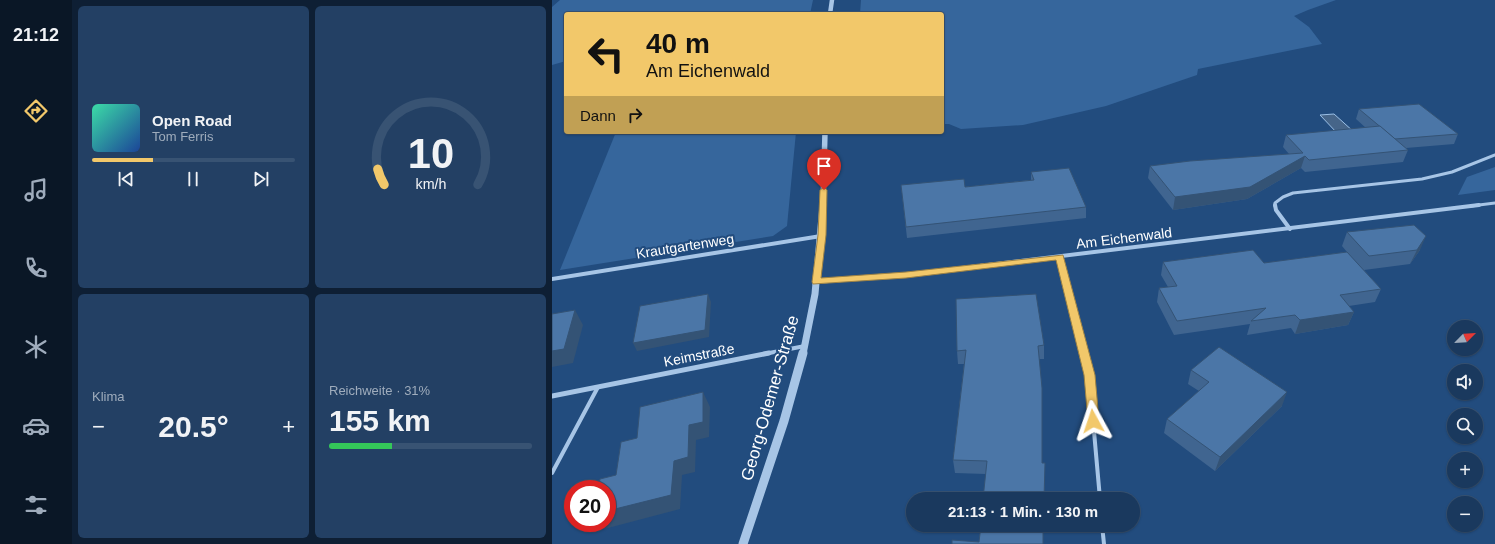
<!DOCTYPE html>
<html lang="de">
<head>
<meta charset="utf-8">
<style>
  :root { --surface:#1a395e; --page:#234064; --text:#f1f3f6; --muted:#9facbc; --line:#385373; --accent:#f2c86a }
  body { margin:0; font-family:Helvetica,sans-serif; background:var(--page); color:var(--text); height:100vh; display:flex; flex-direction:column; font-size:15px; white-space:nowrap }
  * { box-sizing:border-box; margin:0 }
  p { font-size:13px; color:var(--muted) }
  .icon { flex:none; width:22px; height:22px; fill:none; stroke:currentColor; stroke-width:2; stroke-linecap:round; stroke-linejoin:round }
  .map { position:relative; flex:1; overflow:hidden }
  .details { display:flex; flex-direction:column; gap:6px; padding:6px; background:#0e1f34; width:480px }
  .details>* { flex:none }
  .guide { position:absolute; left:12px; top:12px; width:380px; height:122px; border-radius:4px; box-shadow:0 1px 3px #0004,0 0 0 1px var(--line); background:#f2c86a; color:#111; overflow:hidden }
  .needle { width:26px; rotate:66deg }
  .controls { position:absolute; left:895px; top:320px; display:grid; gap:8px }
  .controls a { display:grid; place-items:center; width:36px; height:36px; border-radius:50%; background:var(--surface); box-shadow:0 1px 3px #0004,0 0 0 1px var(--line); font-size:20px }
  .speed { position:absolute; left:12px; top:480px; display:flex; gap:8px; font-size:20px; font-weight:700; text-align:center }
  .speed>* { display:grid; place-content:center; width:52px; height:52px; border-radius:50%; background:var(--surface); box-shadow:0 1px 3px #0004,0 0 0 1px var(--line); line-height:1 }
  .speed .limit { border:6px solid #d22; background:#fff; color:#111 }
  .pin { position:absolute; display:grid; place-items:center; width:34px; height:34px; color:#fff; margin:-41px -17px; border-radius:50% 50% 50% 0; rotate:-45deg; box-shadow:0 0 4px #0007 }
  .pin .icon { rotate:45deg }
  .me { position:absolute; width:44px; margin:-22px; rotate:355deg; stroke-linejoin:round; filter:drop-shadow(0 0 3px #0008) }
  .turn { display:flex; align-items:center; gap:14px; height:84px; padding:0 16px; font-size:18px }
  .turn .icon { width:52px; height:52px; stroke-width:2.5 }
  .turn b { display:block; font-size:28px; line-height:34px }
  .then { display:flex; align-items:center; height:38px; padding:0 16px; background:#0003; gap:8px; font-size:15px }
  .big { font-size:30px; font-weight:800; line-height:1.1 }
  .details .widget { flex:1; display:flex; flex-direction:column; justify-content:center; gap:6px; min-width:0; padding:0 14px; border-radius:6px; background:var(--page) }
  .details .dial { align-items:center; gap:0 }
  .dial svg { height:104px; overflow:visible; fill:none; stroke:var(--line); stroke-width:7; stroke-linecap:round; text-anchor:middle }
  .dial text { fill:var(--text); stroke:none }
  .song { display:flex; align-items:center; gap:12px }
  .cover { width:48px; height:48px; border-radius:6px; background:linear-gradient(135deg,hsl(160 70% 55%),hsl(220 70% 35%)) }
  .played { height:4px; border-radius:2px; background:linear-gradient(90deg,var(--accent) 30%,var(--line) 30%) }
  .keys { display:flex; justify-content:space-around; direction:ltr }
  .heat { display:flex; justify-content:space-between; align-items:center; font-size:22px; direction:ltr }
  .charge { height:6px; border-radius:3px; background:linear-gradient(90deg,#34c759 31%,var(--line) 0) }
  .details .tiles { flex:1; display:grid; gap:6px; grid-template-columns:repeat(2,1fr) }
  .trip { position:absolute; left:354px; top:492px; width:234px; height:40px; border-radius:20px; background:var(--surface); box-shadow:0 1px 3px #0004,0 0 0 1px var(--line); font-weight:800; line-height:40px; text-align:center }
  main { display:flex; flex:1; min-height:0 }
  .menu { display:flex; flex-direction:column; width:72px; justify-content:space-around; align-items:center; background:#0a1726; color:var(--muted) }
  .menu .icon { width:28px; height:28px }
  .menu .selected { color:var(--accent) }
  .menu b { font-size:18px; color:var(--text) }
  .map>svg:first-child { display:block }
</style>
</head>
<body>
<main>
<nav class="menu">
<b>21:12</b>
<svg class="icon selected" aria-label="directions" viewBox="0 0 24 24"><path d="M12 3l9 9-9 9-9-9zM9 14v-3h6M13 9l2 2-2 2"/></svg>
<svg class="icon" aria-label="music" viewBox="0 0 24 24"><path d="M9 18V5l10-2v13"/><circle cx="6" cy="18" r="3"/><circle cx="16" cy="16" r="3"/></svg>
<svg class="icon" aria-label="phone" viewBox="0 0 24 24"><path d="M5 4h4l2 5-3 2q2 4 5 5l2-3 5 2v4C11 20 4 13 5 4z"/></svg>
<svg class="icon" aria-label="climate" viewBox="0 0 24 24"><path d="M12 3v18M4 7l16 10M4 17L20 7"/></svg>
<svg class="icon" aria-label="car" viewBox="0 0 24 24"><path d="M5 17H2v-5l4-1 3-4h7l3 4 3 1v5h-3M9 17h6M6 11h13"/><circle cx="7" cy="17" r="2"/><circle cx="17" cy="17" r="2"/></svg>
<svg class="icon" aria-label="filters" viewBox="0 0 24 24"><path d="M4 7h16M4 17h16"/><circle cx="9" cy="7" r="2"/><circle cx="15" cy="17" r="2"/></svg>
</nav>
<section class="details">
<div class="tiles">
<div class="widget">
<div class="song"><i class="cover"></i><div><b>Open Road</b><p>Tom Ferris</p></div></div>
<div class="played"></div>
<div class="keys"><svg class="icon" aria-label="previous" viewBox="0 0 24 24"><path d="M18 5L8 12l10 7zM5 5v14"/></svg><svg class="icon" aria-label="pause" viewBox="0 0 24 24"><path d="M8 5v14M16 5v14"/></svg><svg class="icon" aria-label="next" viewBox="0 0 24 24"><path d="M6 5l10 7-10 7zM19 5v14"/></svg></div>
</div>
<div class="widget dial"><svg viewBox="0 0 100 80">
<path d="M14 69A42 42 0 1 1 86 69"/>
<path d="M14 69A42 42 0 0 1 9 57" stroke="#f2c86a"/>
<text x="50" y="56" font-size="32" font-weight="700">10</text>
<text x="50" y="72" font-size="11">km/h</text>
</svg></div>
<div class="widget"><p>Klima</p>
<div class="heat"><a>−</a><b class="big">20.5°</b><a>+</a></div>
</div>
<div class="widget"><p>Reichweite · 31%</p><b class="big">155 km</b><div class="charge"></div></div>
</div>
</section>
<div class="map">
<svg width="943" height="544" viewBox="0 0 943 544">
  <rect width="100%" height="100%" fill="#224c7e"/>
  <!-- green -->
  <g fill="#36669c">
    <path d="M8,0H261L258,14H14V61L0,65V7Z"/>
    <path d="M309,0H784L756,10L742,16L757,27L770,44L646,69L645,75L554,106L471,125L409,129L397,124H390V14H308Z"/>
    <path d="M64,132H244L235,226L221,236L8,270Z"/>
    <path d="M943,167V190L906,195L915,177Z"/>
  </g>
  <!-- water -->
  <path fill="#466589" stroke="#9bc0e7" d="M782,114L802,132L786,134L768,115Z"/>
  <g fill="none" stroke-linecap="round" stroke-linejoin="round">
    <!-- service-far1 -->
    <path stroke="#a7c5e6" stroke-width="3" d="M508,257L532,354"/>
    <!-- service -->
    <g stroke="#a7c5e6" stroke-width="4">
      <path d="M532,353L537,375L548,499"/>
      <path d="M0,473L46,387"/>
      <path d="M550,525L552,544"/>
    </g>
    <!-- minor-far2 -->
    <g stroke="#a7c5e6" stroke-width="3">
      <path d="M723,206V203L731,197L741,193L870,179L900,172L943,155"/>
      <path d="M919,206L943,203"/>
    </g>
    <!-- minor-far1 -->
    <g stroke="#a7c5e6" stroke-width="4">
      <path d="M723,205L724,210L738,229"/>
      <path d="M0,279L269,236"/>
      <path d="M264,282L354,275L927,205"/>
      <path d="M212,354L253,346"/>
    </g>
    <!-- minor -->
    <path stroke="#a7c5e6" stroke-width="5" d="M0,396L217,353"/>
    <!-- tertiary-far3 -->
    <path stroke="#a7c5e6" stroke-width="4.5" d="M278,14L280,0"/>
    <!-- tertiary-far2 -->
    <path stroke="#a7c5e6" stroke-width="5.5" d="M271,206L273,132"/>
    <!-- tertiary-far1 -->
    <path stroke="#a7c5e6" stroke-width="7" d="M251,354L263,294L271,205"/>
    <!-- tertiary -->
    <path stroke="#a7c5e6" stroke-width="9" d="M191,544L232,421L251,353"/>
  </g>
  <!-- wall -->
  <g fill="#406590">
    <path d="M807,109L906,134L902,144L854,148L856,150L851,162L753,172L749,168L695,199L621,210L596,178L598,166L737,154L731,147L734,135L814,128L804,119Z"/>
    <path d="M479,172L534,207V218L355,238L349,185L413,187L479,180Z"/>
    <path d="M795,232L868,250L858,264L812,270L829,289L823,302L797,306L802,312L796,325L743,334L739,328L695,335L698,324L622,335L605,302L607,288L616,287L609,275L611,262L712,263L795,252L790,246Z"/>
    <path d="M492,345V359H487L434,474L403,473L401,460L412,364H406L405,351Z"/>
    <path d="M639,370L730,406L663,471L612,433L615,419L647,391L636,384Z"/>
  </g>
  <!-- shaded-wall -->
  <g fill="#345375">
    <path d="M753,156L749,168L695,199L621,210L623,197Z"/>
    <path d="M874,236L868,250L858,264L865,250Z"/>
    <path d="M156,294L159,302L157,337L85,351L81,343Z"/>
    <path d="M23,310L31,325L21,363L0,367V351Z"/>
    <path d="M802,312L796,325L743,334L748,320Z"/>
    <path d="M151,392L158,407L157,437L144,440L143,472L130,475L128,509L52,529L48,523H55V511L122,461Z"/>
    <path d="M735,392L730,406L663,471L668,457Z"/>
  </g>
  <!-- building -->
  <g fill="#4b76a7" stroke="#345375">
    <path d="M867,104L906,134L843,139L807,109Z"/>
    <path d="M828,126L856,150L757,160L753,156L698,187L623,197L598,166L638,161L751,153L734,135Z"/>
    <path d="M517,168L534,207L354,227L349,185L412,179L413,187L482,180L479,172Z"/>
    <path d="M862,225L874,236L865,250L817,256L795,232Z"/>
    <path d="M701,250L712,263L795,252L829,289L788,295L802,312L748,320L743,315L699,321L714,308L625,321L607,288L625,286L611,262Z"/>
    <path d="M156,294L153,330L81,343L88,306Z"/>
    <path d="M484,294L492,345L486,346L490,388V463H493L492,499H431L435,461L401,460L414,350L405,351L404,299Z"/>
    <path d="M23,310L12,349L0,351V314Z"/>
    <path d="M667,347L735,392L668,457L615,419L657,382L639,370Z"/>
    <path d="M151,392V422L137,425L136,457L122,461L119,495L55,511V489H46L48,479L64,475L69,442L85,438L88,407Z"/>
    <path d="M429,525H491V544H400V540L427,542Z"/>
  </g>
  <!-- route -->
  <path fill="#f2c86a" stroke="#9d8245" d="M272,187L275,190L274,235L269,278L354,272L511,255L543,375L547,421L545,424L541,426L537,424L536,421L532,375L504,260L354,278L261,284L260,282L266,235L268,190Z"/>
  <g text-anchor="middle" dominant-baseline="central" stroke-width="4" stroke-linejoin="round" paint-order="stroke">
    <!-- street labels -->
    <g font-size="14" fill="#fff" stroke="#224c7e">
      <text transform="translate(572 238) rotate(-7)">Am Eichenwald</text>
      <text transform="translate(133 246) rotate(-9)">Krautgartenweg</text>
      <text transform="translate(147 355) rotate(-11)">Keimstraße</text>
    </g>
    <!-- near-street labels -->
    <g font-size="17" fill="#fff" stroke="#224c7e">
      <text transform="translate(218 398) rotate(-74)">Georg-Odemer-Straße</text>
    </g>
  </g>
</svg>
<div class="controls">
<a><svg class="needle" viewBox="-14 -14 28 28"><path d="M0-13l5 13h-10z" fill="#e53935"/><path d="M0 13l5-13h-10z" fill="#9facbc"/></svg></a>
<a><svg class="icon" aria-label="sound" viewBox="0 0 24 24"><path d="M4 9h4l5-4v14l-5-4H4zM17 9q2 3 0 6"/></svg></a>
<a><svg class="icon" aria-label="search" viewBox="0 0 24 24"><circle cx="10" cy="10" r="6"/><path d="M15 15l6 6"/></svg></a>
<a>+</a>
<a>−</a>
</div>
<div class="speed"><div class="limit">20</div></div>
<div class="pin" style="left:272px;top:190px;background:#d93025"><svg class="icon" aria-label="arrive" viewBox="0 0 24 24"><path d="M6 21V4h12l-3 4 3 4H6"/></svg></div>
<svg class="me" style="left:541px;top:421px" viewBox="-20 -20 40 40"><path d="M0-17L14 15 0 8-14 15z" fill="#f2c86a" stroke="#fff" stroke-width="4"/></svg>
<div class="trip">21:13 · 1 Min. · 130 m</div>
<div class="guide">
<div class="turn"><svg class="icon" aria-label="left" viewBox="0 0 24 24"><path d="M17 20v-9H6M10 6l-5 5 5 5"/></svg><div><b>40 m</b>Am Eichenwald</div></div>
<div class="then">Dann<svg class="icon" aria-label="right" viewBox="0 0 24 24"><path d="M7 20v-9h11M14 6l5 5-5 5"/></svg></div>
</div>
</div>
</main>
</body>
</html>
